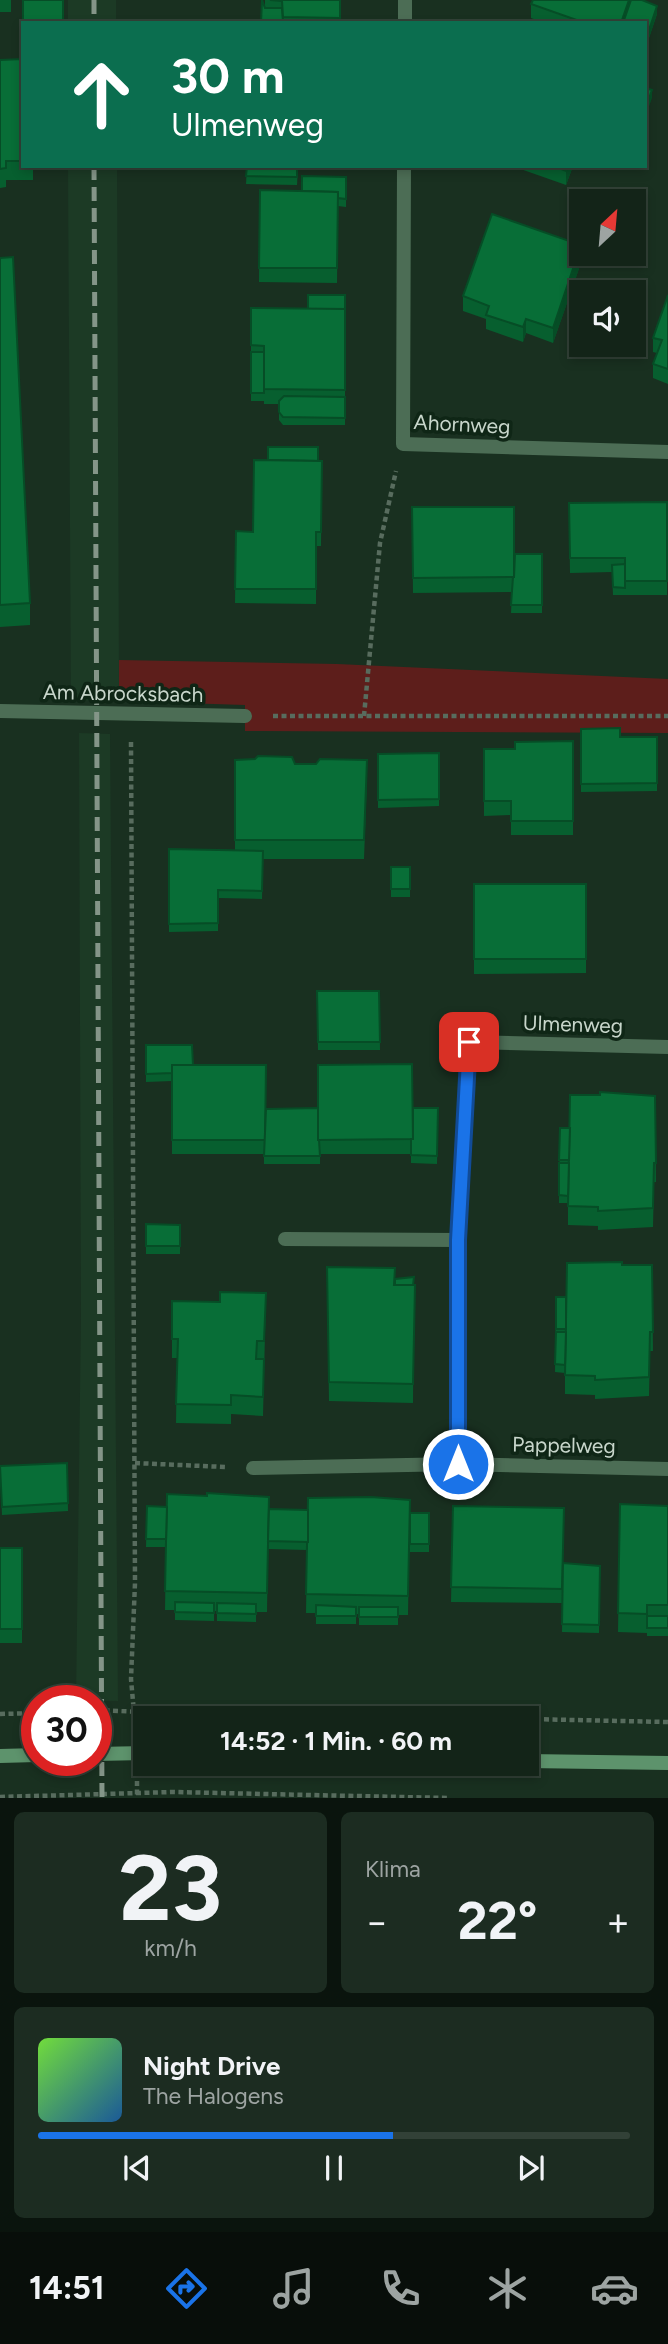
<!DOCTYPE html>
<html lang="de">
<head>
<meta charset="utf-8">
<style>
  :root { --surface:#132418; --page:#1c2c21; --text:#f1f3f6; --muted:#9da4a2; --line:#324137; --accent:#1a73e8 }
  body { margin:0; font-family:Figtree,sans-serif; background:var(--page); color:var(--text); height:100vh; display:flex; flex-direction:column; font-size:26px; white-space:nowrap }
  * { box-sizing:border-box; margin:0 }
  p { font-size:23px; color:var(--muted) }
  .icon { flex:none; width:38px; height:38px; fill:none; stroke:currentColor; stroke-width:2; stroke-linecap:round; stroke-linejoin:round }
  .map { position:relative; height:1798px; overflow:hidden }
  .drawer { display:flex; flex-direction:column; gap:14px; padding:14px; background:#0a140d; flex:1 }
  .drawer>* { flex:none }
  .hud { position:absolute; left:21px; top:21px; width:626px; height:147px; border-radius:0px; box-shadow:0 4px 10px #0003,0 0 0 2px var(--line); background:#0b6e4f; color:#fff; overflow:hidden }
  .needle { width:46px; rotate:26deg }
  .buttons { position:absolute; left:569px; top:189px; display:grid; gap:14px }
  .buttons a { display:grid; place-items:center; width:77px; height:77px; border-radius:0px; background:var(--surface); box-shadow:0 4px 10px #0003,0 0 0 2px var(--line); font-size:35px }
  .speed { position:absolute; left:21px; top:1685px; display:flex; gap:14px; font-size:35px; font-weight:700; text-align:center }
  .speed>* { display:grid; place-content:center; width:91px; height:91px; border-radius:50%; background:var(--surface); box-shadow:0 4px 10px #0003,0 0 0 2px var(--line); line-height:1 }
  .speed .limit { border:10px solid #d22; background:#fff; color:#111 }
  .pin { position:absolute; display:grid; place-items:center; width:60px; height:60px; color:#fff; margin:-30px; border-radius:14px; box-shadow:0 4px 10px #0006 }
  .me { position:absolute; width:77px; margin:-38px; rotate:0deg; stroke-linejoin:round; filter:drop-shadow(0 0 5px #0008) }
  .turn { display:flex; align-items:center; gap:24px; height:147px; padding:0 35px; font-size:32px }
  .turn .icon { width:91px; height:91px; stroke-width:2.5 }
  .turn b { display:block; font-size:49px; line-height:60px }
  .big { font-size:52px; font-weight:700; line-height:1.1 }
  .drawer .widget { flex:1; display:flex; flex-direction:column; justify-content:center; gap:10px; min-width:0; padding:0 24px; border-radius:10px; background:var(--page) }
  .drawer .dial { align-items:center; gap:0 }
  .dial b { font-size:91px; line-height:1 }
  .song { display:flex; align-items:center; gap:21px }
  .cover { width:84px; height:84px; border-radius:10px; background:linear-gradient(135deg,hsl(100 70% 55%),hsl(210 70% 35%)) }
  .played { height:7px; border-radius:4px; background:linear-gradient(90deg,var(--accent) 60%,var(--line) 60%) }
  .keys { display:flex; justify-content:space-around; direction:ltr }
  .heat { display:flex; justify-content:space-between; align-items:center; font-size:38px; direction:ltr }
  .drawer .tiles { flex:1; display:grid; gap:14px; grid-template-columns:1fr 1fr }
  .widget:last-child { grid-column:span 2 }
  .trip { position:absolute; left:133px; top:1706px; width:406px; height:70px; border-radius:0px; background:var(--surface); box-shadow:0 4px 10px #0003,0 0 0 2px var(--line); font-weight:700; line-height:70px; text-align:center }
  .menu { display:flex; height:112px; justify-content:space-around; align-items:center; background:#080e0a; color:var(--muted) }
  .menu .icon { width:49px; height:49px }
  .menu .on { color:var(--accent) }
  .menu b { font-size:32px; color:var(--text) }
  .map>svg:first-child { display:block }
</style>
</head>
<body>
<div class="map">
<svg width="668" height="1798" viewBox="0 0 668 1798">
  <rect width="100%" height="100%" fill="#193020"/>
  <!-- built -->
  <g fill="#1c3a25">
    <rect x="68" y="0" width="48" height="23"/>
    <path d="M68,166H117L119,701L71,700Z"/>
    <path d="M79,733L110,734L118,1701L76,1700L81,1316Z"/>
  </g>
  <!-- green -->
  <path fill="#5d1e1b" d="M119,660L337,664L668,679V733L245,731V705L119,701Z"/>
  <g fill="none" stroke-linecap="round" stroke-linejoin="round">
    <!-- path -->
    <g stroke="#586c5e" stroke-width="4.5" stroke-dasharray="5 3.5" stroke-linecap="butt">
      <path d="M273,716H668"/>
      <path d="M364,716L380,543L396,471"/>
      <path d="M131,742L135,1583L131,1679L135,1724"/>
      <path d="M135,1463L225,1467"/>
      <path d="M96,1710L232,1716L488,1718"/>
      <path d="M0,1714L37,1713"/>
      <path d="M527,1719L668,1722"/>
      <path d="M137,1781V1798"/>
      <path d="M0,1797L173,1792L448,1798"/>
    </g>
    <!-- street -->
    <g stroke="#4c6d55" stroke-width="14">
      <path d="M405,23V0"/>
      <path d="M404,166L403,444L668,452"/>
      <path d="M0,711L245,716"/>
      <path d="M285,1239L458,1240L469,1042L668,1047"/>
      <path d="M458,1240V1464"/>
      <path d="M253,1468L458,1464L668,1469"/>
    </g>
    <!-- secondary -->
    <g stroke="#5d936c" stroke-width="14">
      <path d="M96,1754L145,1753"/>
      <path d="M0,1756L37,1755"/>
      <path d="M527,1761L668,1763"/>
    </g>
    <!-- rail -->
    <g stroke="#849588" stroke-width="5" stroke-dasharray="14 7" stroke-linecap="butt">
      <path d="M94,0V23"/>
      <path d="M94,166L102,1798"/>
    </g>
  </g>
  <!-- wall -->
  <g fill="#075f2f">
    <rect x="0" y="0" width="11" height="12"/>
    <path d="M23,0V166H33V180H6V187L0,188V61L23,59Z"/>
    <path d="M265,0H340V23H261L265,7Z"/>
    <path d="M531,4L657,14L646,47V23H544L531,18Z"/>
    <path d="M247,166H298L297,185L246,184Z"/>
    <path d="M512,166H573L566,185Z"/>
    <path d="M346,177V207L338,206L337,283L259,282L260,190L302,191Z"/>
    <path d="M582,254V260L553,343L526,333L523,342L486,329V319L463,311V296Z"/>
    <path d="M0,258L30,603V625L0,627Z"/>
    <path d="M345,295V425H283L279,420V404H264V401H251V308L308,309Z"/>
    <path d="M668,295V384L653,378V364L657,353L653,352V338Z"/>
    <path d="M318,461H322L321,546H316V604L235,603L236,531L253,532Z"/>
    <path d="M667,502V595H613L612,572L570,573L569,503Z"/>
    <path d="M412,507L514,558L542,554V613H511L512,592L413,593Z"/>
    <path d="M581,729L620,737H657V791L581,792Z"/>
    <path d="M573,741V835H511V815L484,816V749H515Z"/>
    <path d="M439,753V806L378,808V754Z"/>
    <path d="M235,760L295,764L367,779L364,859H263L262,899L218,898V931L169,932V849L235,851Z"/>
    <rect x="391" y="867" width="19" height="30"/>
    <path d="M474,884H586V973L474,974Z"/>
    <path d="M317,991H379L380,1050H318Z"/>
    <path d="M146,1045L193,1065H266L265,1151L413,1108H438L437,1164L411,1163V1154H320V1164H264V1154H172V1081L146,1082Z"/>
    <path d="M655,1096L656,1182H654L653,1227L598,1230V1226L568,1225V1203H559L560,1128H570Z"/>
    <path d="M146,1224L180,1225V1254H146Z"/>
    <path d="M622,1265H652L653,1351H650L649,1396L595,1399V1395L565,1394V1373L555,1372L556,1297H566Z"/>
    <path d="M327,1267L395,1279L414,1277L413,1403L329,1401Z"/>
    <path d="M266,1293L263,1416L231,1414V1424L176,1423L177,1358H172V1301L220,1302Z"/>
    <path d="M67,1463L68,1511L2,1515L0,1466Z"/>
    <path d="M410,1500L408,1615H398V1625H359V1614H356V1624H316V1613H306L307,1550L268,1549L267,1612H256V1622L217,1621V1611H214V1621L175,1620V1610H165L166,1547H146L147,1506L308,1510Z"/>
    <path d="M620,1504L668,1506V1636H647V1633L618,1632Z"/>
    <path d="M453,1506L563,1563L600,1566L599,1633L562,1632L563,1567L562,1603L451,1602Z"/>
    <rect x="410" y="1513" width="19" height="39"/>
    <rect x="0" y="1548" width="22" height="95"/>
  </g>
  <!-- shaded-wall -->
  <g fill="#064d26">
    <path d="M629,0H634L626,23H621Z"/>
    <path d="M657,6V14L646,47V39Z"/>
    <path d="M652,90V98L646,115V107Z"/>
    <path d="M568,166H573L566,185V171Z"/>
    <path d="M581,248L582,260L553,343V328Z"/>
    <path d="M526,319V333L523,342V327Z"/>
  </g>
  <!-- building -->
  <g fill="#086e37" stroke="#064d26" stroke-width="2">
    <path d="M23,0H63V23H23V47Z"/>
    <path d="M262,0L265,8H282L283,22L261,23Z"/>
    <path d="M270,0H340V18L283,17L282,1Z"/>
    <path d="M533,0H629L621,23H585L531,4Z"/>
    <path d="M631,0H642L657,6L646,39V23H623Z"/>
    <path d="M23,59V161H6V168L0,169V60Z"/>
    <path d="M646,88L652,90L646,107Z"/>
    <path d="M247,166H297V177L246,176Z"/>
    <path d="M554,166H568L566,171Z"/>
    <path d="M302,176L346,177V199L338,198V192L302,191Z"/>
    <path d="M260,190L338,192L337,268H259Z"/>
    <path d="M492,214L581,245L553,328L526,319L523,327L486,315L489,306L463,296Z"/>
    <path d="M13,257L30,603L0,605V258Z"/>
    <rect x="308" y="295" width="37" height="14"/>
    <path d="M668,295V369L653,364L662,340L653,338Z"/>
    <path d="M251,308L345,309V390L264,389V346L251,345Z"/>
    <rect x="251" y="352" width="13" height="41"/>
    <path d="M284,396L345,397V418L283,417L279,412V401Z"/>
    <path d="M268,447H318V461L268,460Z"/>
    <path d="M254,460L322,461L321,532H316V589H235L236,531L253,532Z"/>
    <path d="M667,502V581H625V558H570L569,503Z"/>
    <path d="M412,507H514V577L413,578Z"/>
    <path d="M515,554H542V605H511L513,577H514Z"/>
    <path d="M625,564V588L613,587L612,565Z"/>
    <path d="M620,728V737H657V783L581,784V729Z"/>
    <path d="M573,741V821H511V801H484V749H515V742Z"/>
    <path d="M439,753V799L378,800V754Z"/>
    <path d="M258,756L292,757L295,764H316L320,759L367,760L364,840H235V760L255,759Z"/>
    <path d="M169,849L263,851L262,891L218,890V923L169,924Z"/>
    <rect x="391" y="867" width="19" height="22"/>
    <rect x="474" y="884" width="112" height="75"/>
    <path d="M317,991H379L380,1042H318Z"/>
    <path d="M146,1045H192L193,1065H172V1073L146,1074Z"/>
    <path d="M412,1064L413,1139L318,1140V1065Z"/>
    <path d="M172,1065H266L265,1140H172Z"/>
    <path d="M600,1092L655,1096L656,1163H654L653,1208L598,1211V1207L568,1206L570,1095H600Z"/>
    <path d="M318,1108V1140H319L320,1156H264L266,1109Z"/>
    <path d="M413,1108H438L437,1156L411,1155V1139H413Z"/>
    <path d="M560,1128H570L569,1160H559Z"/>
    <path d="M559,1163H569L568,1196L559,1195Z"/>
    <path d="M146,1224L180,1225V1246H146Z"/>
    <path d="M622,1262V1265H652L653,1332H650L649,1377L595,1380V1376L565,1375L567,1263Z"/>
    <path d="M327,1267L395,1268L394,1285H415L413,1384L329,1382Z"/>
    <path d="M414,1277L413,1285H395V1279Z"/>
    <path d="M220,1292L266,1293L264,1341H257L256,1359H264L263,1397L231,1395V1405L176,1404L178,1339H172V1301L220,1302Z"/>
    <rect x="556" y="1297" width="10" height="32"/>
    <path d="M556,1332H566L565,1365L555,1364Z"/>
    <path d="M67,1463L68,1503L2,1507L0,1466Z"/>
    <path d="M207,1493L269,1497L267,1593L165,1591L167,1494L207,1496Z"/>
    <path d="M371,1497L410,1500L408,1596L306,1594L308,1498Z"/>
    <path d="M620,1504L668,1506V1605H647V1614L618,1613Z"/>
    <path d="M147,1506L167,1507L166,1539H146Z"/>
    <path d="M453,1506L564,1508L562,1589L451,1587Z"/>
    <path d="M269,1509L308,1510V1542L268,1541Z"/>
    <rect x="410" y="1513" width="19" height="31"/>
    <rect x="0" y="1548" width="22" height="81"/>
    <path d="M563,1563L600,1566L599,1625L562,1624Z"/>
    <path d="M175,1602L214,1603V1613L175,1612Z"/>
    <path d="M217,1603L256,1604V1614L217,1613Z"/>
    <path d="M316,1605L356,1607V1616H316Z"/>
    <rect x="359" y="1607" width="39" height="10"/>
    <rect x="647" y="1616" width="21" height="12"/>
  </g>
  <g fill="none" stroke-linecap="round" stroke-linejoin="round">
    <!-- route casing -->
    <g stroke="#114b97" stroke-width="18">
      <path id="route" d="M458,1464V1240L469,1042"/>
    </g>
    <!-- route -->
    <use href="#route" stroke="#1a73e8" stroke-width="12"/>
  </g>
  <g text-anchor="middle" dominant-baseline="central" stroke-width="7" stroke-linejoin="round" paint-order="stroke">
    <!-- street labels -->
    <g font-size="21" fill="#c8d6cb" stroke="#0f2616">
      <text transform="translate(462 424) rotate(3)">Ahornweg</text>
      <text transform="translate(123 693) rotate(1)">Am Abrocksbach</text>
      <text transform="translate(573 1024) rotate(2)">Ulmenweg</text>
      <text transform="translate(564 1445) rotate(1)">Pappelweg</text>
    </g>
  </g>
</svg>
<div class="buttons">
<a><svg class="needle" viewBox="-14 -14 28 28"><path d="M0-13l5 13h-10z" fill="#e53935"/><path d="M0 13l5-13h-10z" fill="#9da4a2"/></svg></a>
<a><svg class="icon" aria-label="sound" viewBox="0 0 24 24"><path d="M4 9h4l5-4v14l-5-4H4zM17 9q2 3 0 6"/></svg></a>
</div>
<div class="speed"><div class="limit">30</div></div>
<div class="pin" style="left:469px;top:1042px;background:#d93025"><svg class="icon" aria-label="arrive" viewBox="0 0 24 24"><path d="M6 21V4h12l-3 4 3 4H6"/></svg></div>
<svg class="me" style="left:458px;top:1464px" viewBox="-20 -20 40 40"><circle r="17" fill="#1a73e8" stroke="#fff" stroke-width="3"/><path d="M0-11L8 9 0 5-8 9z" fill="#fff"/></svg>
<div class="trip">14:52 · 1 Min. · 60 m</div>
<div class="hud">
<div class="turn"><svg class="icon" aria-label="ahead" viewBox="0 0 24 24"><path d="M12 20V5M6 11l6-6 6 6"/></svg><div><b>30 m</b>Ulmenweg</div></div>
</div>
</div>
<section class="drawer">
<div class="tiles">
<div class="widget dial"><b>23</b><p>km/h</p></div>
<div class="widget"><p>Klima</p>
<div class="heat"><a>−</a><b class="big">22°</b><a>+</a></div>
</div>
<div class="widget">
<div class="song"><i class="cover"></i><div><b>Night Drive</b><p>The Halogens</p></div></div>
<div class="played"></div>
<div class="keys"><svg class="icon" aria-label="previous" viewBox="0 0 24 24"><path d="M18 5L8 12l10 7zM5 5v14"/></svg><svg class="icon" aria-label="pause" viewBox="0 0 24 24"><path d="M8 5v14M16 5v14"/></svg><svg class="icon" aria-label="next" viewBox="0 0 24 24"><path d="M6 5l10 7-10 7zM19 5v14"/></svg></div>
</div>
</div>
</section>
<nav class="menu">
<b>14:51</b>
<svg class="icon on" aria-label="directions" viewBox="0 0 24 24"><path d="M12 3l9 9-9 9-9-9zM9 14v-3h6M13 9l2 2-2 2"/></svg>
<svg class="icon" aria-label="music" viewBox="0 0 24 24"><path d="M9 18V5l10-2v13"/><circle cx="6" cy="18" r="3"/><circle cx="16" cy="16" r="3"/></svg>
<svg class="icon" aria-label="phone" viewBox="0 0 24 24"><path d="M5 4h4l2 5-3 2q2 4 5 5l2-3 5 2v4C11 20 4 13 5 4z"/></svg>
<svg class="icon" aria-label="climate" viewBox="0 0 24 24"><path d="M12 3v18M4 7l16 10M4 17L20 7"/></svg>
<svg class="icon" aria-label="car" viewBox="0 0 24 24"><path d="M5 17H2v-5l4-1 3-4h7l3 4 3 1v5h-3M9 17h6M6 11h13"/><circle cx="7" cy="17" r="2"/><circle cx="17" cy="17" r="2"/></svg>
</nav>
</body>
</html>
